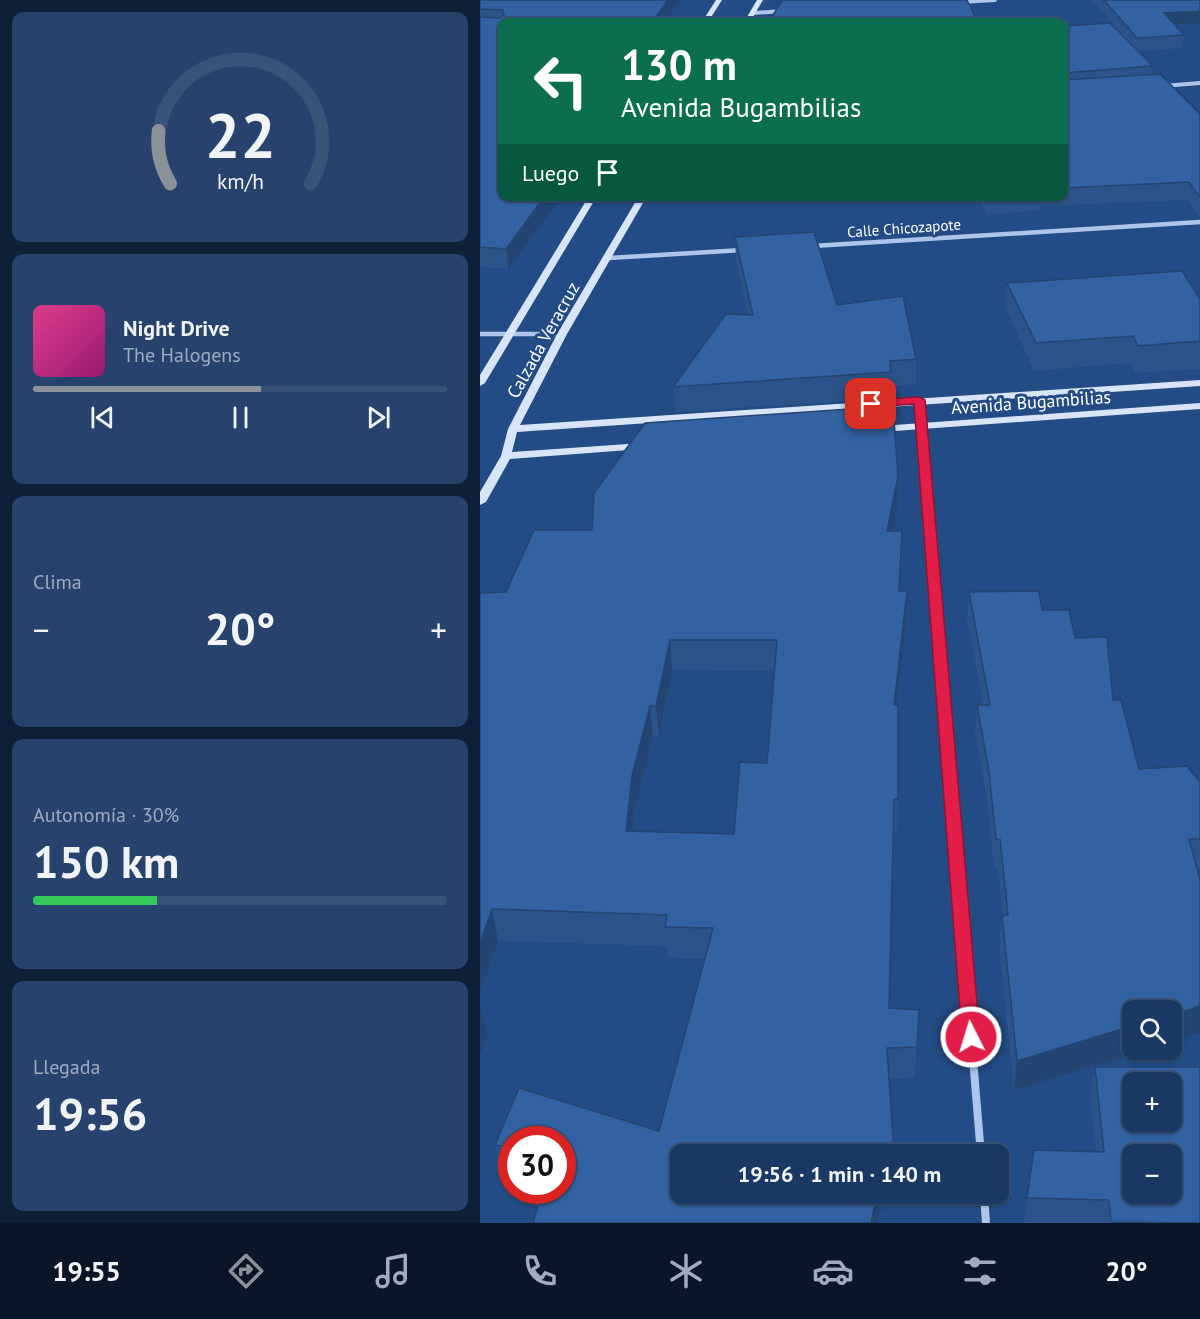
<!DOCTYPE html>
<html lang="es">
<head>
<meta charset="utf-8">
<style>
  :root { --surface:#1a3864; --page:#27436d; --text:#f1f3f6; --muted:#9facbf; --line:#385278; --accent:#8c9099 }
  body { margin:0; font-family:"PT Sans",sans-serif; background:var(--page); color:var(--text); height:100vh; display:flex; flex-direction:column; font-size:22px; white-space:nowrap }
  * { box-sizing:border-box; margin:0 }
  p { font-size:20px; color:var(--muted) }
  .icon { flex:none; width:33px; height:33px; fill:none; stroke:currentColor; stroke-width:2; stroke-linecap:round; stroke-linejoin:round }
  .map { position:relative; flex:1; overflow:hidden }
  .details { display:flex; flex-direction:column; gap:12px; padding:12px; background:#0e1f37; width:480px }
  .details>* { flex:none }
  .hud { position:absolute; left:18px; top:18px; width:570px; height:183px; border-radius:12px; box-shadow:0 2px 4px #0004,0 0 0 2px var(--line); background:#0b6e4f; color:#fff; overflow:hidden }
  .controls { position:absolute; left:642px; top:1000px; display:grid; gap:12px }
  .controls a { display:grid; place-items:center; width:60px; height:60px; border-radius:12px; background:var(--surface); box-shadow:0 2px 4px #0004,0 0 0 2px var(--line); font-size:30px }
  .speed { position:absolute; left:18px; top:1126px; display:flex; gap:12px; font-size:30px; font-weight:700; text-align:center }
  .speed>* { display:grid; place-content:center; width:78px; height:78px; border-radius:50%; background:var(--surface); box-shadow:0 2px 4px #0004,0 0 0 2px var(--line); line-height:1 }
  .speed .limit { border:9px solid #d22; background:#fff; color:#111 }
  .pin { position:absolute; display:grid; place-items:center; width:51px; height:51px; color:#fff; margin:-26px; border-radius:12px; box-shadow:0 3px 9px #0006 }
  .me { position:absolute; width:66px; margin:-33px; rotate:355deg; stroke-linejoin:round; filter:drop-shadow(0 0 4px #0008) }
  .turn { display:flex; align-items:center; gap:21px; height:126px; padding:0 24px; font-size:27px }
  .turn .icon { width:78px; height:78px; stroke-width:2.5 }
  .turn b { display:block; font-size:42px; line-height:51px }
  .then { display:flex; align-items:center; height:57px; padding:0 24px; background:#0003; gap:12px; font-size:22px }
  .big { font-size:45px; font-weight:800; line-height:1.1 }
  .details .card { flex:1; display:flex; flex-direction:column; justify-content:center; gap:9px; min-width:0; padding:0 21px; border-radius:12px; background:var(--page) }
  .details .dial { align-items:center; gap:0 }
  .dial svg { height:156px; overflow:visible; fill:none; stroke:var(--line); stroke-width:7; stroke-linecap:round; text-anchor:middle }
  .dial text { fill:var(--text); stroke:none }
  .song { display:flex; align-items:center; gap:18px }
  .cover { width:72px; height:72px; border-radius:9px; background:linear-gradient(135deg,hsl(330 70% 55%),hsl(320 70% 35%)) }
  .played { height:6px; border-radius:3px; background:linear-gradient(90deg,var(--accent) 55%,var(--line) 55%) }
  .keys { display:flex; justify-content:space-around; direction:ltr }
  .heat { display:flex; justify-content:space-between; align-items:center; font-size:33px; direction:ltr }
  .charge { height:9px; border-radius:4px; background:linear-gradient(90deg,#34c759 30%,var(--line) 0) }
  .trip { position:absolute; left:190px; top:1144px; width:339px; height:60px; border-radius:12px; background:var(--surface); box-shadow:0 2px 4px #0004,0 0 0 2px var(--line); font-weight:800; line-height:60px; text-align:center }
  .menu { display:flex; height:96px; justify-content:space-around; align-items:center; background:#0a1628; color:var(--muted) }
  .menu .icon { width:42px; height:42px }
  .menu .on { color:var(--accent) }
  .menu b { font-size:27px; color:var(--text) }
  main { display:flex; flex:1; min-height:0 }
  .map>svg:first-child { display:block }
</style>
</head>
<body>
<main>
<section class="details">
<div class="card dial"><svg viewBox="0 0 100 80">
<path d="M14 69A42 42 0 1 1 86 69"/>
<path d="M14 69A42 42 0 0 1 8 42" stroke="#8c9099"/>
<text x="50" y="56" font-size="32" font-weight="700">22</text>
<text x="50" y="72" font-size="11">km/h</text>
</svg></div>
<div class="card">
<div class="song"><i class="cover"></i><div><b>Night Drive</b><p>The Halogens</p></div></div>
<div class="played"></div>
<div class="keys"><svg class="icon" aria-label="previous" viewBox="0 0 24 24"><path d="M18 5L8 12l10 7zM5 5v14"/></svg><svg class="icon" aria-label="pause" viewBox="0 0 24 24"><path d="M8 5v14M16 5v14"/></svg><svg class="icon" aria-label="next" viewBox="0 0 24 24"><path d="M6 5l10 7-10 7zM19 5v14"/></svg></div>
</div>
<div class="card"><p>Clima</p>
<div class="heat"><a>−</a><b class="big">20°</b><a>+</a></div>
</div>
<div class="card"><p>Autonomía · 30%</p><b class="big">150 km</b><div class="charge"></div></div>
<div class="card"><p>Llegada</p><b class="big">19:56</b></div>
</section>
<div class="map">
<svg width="720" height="1223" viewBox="0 0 720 1223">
  <rect width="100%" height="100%" fill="#234b85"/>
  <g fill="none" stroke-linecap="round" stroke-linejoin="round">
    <!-- minor-far3 -->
    <g stroke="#adc6e9" stroke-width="4">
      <path d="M481,2L515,0"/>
      <path d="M273,13L303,11"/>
      <path d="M683,86L720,83"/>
    </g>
    <!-- minor-far2 -->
    <g stroke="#adc6e9" stroke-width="4.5">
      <path d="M333,246L720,222"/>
      <path d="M129,258L263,250"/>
      <path d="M0,334H82"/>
      <path d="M439,400L444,463"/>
    </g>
    <!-- minor-far1 -->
    <path stroke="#adc6e9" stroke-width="6" d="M444,461L472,796"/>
    <!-- minor -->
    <g stroke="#adc6e9" stroke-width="8">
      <path d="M471,794L501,1155"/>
      <path d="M504,1194L506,1223"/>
    </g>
    <!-- secondary -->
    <g fill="#d8e4f7" fill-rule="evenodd">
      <path d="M236,0H242L228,22H222Z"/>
      <path d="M277,0H283L270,22H264Z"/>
      <path d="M109,196H117L5,383L0,386V375Z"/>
      <path d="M159,196H167L87,334L40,425L720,380V386L37,432L32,452L162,443L167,446L162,449L30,459L6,502L0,505V492L21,456L28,429L77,334Z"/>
      <path d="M720,403V409L401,432L396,429L401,426Z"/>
    </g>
  </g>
  <!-- wall -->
  <g fill="#2c548b" fill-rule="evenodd">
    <path d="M0,0H200L185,22H22L81,198L28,269L0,267Z"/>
    <path d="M612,0H720V23L694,25L704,35L703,48L657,51L673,66L672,74L720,114V218L707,200L561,206V210L507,215L501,204L492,196H584V26L642,34Z"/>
    <path d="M495,17V22H289Z"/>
    <path d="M255,237L357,305L436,359V384L411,386L410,398L195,412L193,387L268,315L256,261Z"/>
    <path d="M527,283L720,299V369L655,373L650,363L554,371L526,309Z"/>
    <path d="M413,406L418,476V505L412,531H422L420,591H427L426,621L416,705H418V799L417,830H413L409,1008L439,1010L435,1078L409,1079L414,1155H201V1194H403L397,1223H53L62,1191H82V1140H32V1178L21,1177L15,1145L39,1088L179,1131L225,959L188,958L187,946L18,941L0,994V593L26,592L54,530H112L114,493L165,423ZM192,670L295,671L287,763L260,762L254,834L152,832L155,807L173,736L179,737Z"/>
    <path d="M489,592L562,610L595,638L633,700L659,769L720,781V868H717L652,1050H665L534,1090L519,944L522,916H523L518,868H514L507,800L495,733L497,705H503L487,620Z"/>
    <path d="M615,1067L720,1223H544L547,1198L616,1151L610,1099Z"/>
  </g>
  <!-- shaded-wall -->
  <g fill="#244571">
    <path d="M188,0H200L185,22H172Z"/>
    <path d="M720,11V23L683,26L684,13Z"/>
    <path d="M65,196H81V198L28,269L26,249Z"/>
    <path d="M418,476V505L407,560V531Z"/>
    <path d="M427,591L426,621L413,736L414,705Z"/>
    <path d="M190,640L192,670L179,737L176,706Z"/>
    <path d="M170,706L173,736L155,807L149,863L146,831L152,776Z"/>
    <path d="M12,909L18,941L0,994V944Z"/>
    <path d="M720,1006V1033L692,1042V1015Z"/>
    <path d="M1,1007L7,1039L0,1055V1009Z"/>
    <path d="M439,1010L438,1042L435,1078L437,1047Z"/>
    <path d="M652,1026V1050H665L534,1090L537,1061Z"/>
    <path d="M397,1194H403L397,1223H391Z"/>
  </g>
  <!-- building -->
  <g fill="#3362a2" stroke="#244571" stroke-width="1.5" fill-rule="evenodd">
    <path d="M0,0H188L172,22H22V196H65L26,249L0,247V17L20,18L24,15L23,10L0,9Z"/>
    <path d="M302,0H487L495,17L450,18L452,22H289Z"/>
    <path d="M624,0H720V11L684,13L704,35L657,38Z"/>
    <path d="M630,23L673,66L585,73L584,74V26Z"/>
    <path d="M680,74L720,114V197L709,182L584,188V97H587L584,92V80Z"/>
    <path d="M334,232L357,305L423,296L436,359L410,361L411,372L193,387L246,314L273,315L255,237Z"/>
    <path d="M702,271L720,299V341L658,346L653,336L556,343L527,283Z"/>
    <path d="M413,406L418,476L407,531H422L419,591H427L414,705H418V799H414L409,1008L439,1010L437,1047L407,1048L414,1155H201V1194H397L391,1223H53L62,1191H82V1140H32V1148L15,1145L39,1088L179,1131L233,928L185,927L187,915L12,909L0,944V593L26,592L54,530H112L114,493L165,423ZM190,640H297L287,763L260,762L254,834L146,831L152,776L170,706H176Z"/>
    <path d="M559,591L562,610H589L595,638L627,637L633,700H641L659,769L707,766L718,780L720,781V839H709L720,880V1006L692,1015V1011H652V1026L537,1061L522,916L528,915L520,839H516L509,772L497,705H510L489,592Z"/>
    <path d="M615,1067H720V1223L631,1222L629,1200L547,1198L554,1150L624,1152ZM652,1083H692V1122H652ZM652,1155H692V1194H652Z"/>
  </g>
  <!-- route -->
  <path fill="#e11d48" stroke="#92132f" stroke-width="1.5" d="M439,397L445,400L500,1037L497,1043L491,1045L484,1043L482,1037L434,404L391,407L386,404L391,400Z"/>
  <g text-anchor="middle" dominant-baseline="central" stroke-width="6" stroke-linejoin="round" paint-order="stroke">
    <!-- far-street labels -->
    <g font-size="15" fill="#fff" stroke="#234b85">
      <text transform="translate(424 228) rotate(-4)">Calle Chicozapote</text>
    </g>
    <!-- street labels -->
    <g font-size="18" fill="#fff" stroke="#234b85">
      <text transform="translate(63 340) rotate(-61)">Calzada Veracruz</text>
      <text transform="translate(551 402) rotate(-4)">Avenida Bugambilias</text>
    </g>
  </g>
</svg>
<div class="controls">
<a><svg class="icon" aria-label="search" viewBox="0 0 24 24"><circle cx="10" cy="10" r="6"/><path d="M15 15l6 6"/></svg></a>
<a>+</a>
<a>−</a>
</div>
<div class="speed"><div class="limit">30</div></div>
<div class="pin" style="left:391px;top:404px;background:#d93025"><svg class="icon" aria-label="arrive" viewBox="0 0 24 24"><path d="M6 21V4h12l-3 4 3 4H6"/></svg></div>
<svg class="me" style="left:491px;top:1037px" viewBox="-20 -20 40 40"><circle r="17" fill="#e11d48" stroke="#fff" stroke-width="3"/><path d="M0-11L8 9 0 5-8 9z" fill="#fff"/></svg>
<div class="trip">19:56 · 1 min · 140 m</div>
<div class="hud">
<div class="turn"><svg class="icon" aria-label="left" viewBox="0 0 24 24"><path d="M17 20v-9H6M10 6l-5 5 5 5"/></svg><div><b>130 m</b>Avenida Bugambilias</div></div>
<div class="then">Luego<svg class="icon" aria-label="arrive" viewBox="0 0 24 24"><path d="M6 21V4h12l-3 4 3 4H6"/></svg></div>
</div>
</div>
</main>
<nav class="menu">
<b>19:55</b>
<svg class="icon on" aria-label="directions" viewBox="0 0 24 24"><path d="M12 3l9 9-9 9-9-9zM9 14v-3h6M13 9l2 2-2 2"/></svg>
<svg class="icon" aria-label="music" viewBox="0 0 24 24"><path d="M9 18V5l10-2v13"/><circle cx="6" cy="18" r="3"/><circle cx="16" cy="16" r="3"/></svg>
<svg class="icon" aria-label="phone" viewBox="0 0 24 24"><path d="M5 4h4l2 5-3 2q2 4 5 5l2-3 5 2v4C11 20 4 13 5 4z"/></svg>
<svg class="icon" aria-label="climate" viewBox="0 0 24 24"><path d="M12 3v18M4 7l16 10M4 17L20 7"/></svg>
<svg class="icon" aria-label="car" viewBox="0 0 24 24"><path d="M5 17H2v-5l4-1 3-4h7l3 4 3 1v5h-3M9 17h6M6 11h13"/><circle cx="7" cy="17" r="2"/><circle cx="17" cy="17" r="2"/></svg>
<svg class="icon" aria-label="filters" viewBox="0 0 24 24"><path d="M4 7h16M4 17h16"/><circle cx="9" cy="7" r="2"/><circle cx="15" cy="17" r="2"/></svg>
<b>20°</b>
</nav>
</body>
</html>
